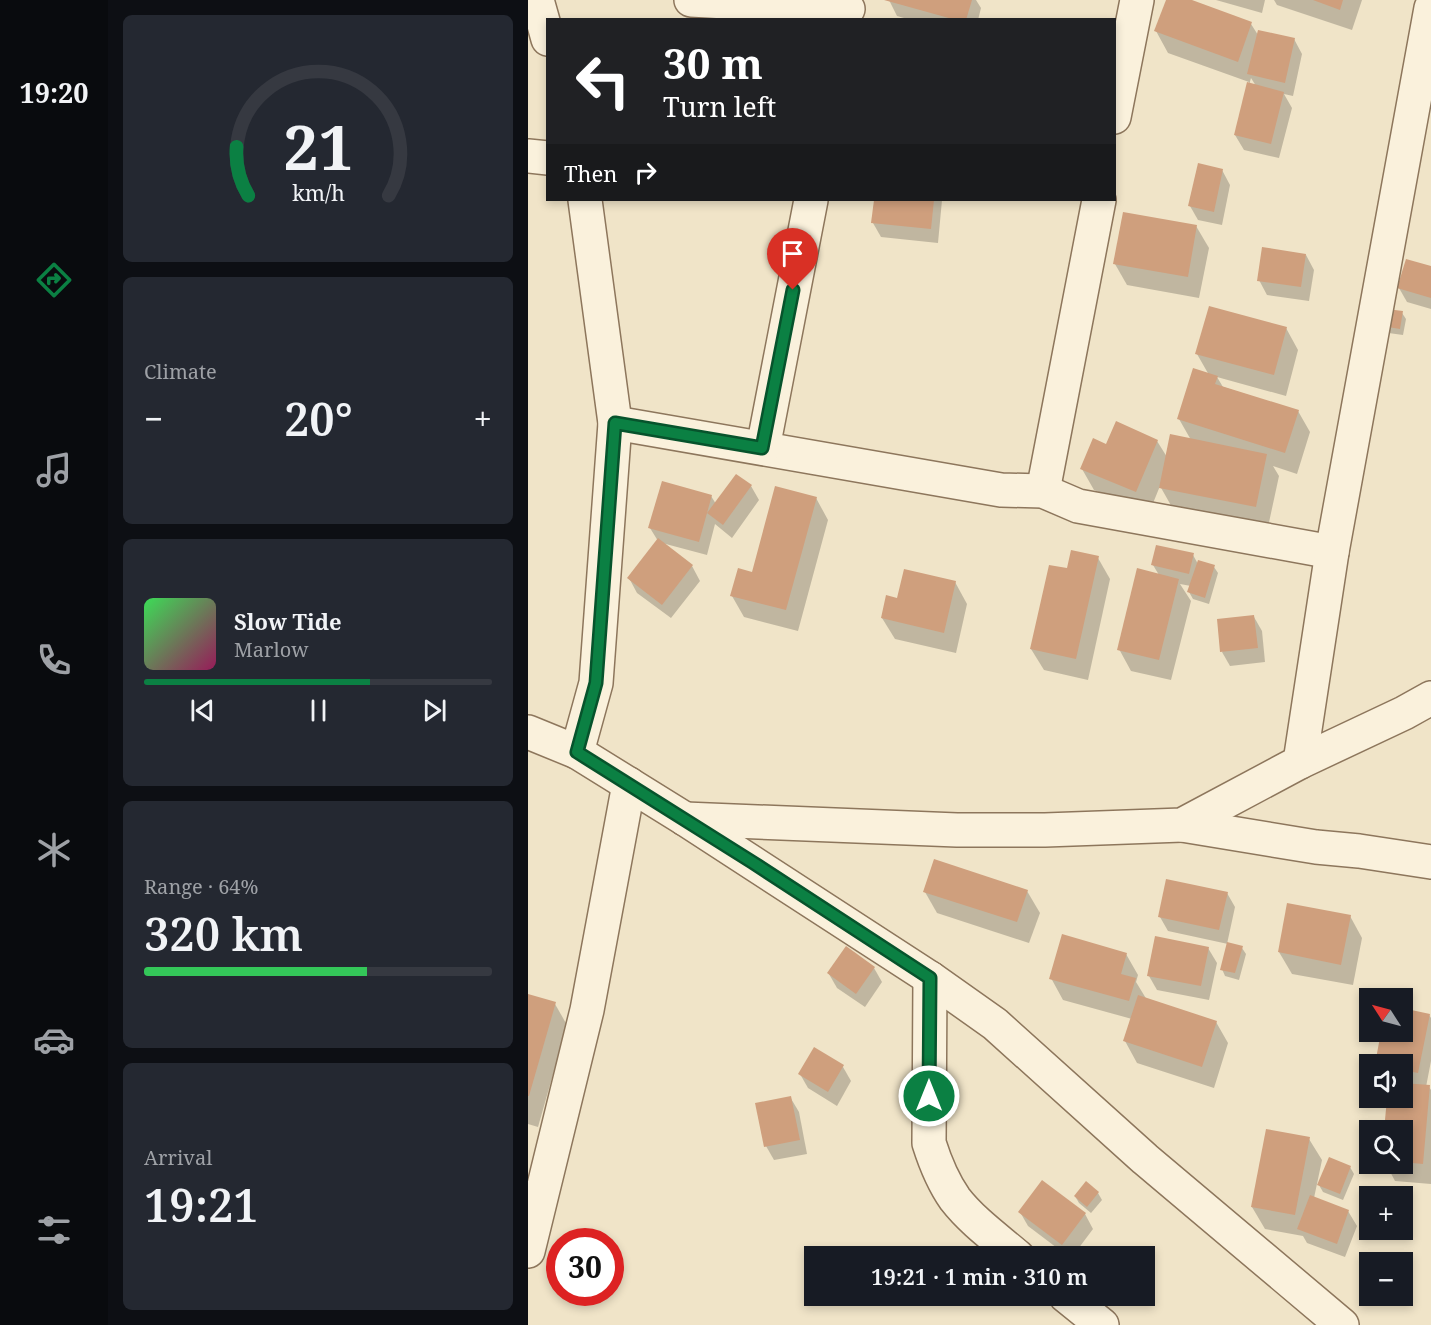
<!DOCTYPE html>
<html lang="en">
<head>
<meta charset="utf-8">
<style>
  :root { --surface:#171b24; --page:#242831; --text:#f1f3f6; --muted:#9ea1a6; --line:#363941; --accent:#0b8043 }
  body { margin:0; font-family:"Noto Serif",serif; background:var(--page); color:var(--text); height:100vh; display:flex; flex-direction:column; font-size:22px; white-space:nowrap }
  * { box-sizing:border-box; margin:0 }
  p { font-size:20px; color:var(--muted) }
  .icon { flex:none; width:33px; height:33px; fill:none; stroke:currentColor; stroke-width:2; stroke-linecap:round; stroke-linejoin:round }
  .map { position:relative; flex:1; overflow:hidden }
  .sheet { display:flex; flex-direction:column; gap:15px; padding:15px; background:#0d0f14; width:420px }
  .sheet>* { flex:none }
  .hud { position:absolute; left:18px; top:18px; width:570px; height:183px; border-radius:0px; box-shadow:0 3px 9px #0003; background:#202124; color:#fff; overflow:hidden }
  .needle { width:39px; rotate:306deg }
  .buttons { position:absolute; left:831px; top:988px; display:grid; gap:12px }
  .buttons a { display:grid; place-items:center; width:54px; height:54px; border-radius:0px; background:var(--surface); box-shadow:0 3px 9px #0003; font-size:30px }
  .speed { position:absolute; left:18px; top:1228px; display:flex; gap:12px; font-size:30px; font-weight:700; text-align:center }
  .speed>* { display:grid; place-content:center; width:78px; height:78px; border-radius:50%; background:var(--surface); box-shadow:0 3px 9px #0003; line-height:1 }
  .speed .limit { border:9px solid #d22; background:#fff; color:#111 }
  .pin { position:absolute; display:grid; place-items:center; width:51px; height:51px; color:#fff; margin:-62px -26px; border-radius:50% 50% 50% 0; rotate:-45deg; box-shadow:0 0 6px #0007 }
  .pin .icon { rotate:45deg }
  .me { position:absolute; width:66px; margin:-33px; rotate:0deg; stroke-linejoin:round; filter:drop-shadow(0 0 4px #0008) }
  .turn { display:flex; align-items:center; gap:21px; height:126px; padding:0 18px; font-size:27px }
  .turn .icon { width:78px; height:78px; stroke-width:2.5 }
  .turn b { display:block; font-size:42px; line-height:51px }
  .then { display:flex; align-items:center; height:57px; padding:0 18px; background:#0003; gap:12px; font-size:22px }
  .big { font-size:45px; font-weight:600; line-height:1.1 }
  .sheet .widget { flex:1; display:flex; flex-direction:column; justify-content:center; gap:9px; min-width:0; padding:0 21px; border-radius:9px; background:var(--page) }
  .sheet .dial { align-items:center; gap:0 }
  .dial svg { height:156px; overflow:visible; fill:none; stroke:var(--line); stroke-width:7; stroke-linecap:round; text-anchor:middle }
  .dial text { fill:var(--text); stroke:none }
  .song { display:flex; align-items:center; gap:18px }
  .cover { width:72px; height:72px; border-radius:9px; background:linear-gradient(135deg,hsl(130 70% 55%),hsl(330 70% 35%)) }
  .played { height:6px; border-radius:3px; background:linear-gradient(90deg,var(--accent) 65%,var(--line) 65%) }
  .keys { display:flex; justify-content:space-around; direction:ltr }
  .heat { display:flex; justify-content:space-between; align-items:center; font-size:33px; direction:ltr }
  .charge { height:9px; border-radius:4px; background:linear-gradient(90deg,#34c759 64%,var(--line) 0) }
  .trip { position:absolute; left:276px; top:1246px; width:351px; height:60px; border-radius:0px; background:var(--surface); box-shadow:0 3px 9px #0003; font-weight:600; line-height:60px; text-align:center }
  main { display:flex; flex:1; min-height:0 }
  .tabs { display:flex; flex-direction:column; width:108px; justify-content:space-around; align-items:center; background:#090b0e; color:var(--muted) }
  .tabs .icon { width:42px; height:42px }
  .tabs .active { color:var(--accent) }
  .tabs b { font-size:27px; color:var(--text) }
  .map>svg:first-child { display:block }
</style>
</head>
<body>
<main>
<nav class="tabs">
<b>19:20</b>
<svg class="icon active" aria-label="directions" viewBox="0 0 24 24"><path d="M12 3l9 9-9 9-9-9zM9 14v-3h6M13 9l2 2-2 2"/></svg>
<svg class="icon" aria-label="music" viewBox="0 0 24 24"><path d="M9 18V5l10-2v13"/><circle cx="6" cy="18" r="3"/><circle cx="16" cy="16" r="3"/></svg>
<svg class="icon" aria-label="phone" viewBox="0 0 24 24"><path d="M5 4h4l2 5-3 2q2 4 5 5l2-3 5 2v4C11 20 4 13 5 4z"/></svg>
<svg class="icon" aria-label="climate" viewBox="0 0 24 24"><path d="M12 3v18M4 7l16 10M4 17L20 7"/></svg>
<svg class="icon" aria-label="car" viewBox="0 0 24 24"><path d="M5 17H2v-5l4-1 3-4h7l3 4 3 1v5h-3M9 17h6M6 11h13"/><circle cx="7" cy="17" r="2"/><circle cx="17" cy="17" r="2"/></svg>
<svg class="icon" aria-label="filters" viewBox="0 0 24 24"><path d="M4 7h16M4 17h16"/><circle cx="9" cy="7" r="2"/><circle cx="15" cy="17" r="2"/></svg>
</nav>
<section class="sheet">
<div class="widget dial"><svg viewBox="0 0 100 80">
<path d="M14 69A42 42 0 1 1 86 69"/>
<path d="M14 69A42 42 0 0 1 8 44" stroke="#0b8043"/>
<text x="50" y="56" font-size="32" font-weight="700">21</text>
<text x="50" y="72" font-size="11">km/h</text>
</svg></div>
<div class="widget"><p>Climate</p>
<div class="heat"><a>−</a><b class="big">20°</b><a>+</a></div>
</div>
<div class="widget">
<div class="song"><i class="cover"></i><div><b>Slow Tide</b><p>Marlow</p></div></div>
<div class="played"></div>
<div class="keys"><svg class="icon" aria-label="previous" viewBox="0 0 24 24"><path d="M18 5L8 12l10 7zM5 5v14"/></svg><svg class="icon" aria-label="pause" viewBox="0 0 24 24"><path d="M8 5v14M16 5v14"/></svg><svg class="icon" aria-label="next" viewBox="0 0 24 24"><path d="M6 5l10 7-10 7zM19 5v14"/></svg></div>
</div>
<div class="widget"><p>Range · 64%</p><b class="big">320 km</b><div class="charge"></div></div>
<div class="widget"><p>Arrival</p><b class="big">19:21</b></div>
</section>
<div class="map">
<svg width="903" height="1325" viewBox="0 0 903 1325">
  <rect width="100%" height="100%" fill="#f0e4c8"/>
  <!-- shadow -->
  <g fill="#0003" fill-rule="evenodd">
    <path d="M361,0H448L453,8L450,20H383L369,16Z"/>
    <path d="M639,0H660L723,24L730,35L766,39L774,54L765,96L756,94L764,108L751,158L716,150L707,135L721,82L640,53L628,31ZM723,78L728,86L721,85Z"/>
    <path d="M688,0H737L734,13Z"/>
    <path d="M746,0H834L824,30L749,5Z"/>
    <path d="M694,170L702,185L694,225L670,220L662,206Z"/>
    <path d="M348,200H414L410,243L353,237L345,223Z"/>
    <path d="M668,226L681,248L671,298L599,285L587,264Z"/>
    <path d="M778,255L786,270L781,301L739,295L731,280Z"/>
    <path d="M903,267V309L879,302L871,288Z"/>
    <path d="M874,313L878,319L875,335L853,332Z"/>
    <path d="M758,328L770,350L758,396L689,377L695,387L770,411L782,432L769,474L745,466L751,476L740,527L645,509L632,486L621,513L566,490L554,469L579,446L629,441L639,457L663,440L651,419L681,375L669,354Z"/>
    <path d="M223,486L231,500L204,538L187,524L179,555L134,543L164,566L172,581L143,618L109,593L101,578L130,541L122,528L183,496L188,504Z"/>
    <path d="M288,498L300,520L270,631L216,617L204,596L225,574Z"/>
    <path d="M665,555L670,564L686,567L690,573L681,604L665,599L661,592L663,586L652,584L663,601L643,680L603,671L591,649L631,575L625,565Z"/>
    <path d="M570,558L582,579L560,680L516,670L503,649L540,570Z"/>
    <path d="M427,582L439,604L428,653L367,639L354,618L370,600Z"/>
    <path d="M726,617L734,631L737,662L702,666L694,652Z"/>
    <path d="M499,891L512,913L501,943L409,913L397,892Z"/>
    <path d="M699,893L707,907L699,944L714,948L718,954L711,980L697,976L694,969L700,944L640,931L632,917Z"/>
    <path d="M822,916L834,938L825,985L764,974L751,952Z"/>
    <path d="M680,948L689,963L681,1000L629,990L621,976Z"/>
    <path d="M598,954L610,975L608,982L619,1000L688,1022L700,1043L686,1088L609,1063L597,1041L604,1019L535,1000L523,978Z"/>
    <path d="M346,968L354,982L337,1007L309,988L301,974Z"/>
    <path d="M0,996L27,1004L39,1025L10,1127L0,1124Z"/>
    <path d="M901,1015L903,1018V1061L898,1087H901L903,1090V1184L867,1181L858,1164H874V1131H858L861,1098H874L878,1083L874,1082V1065L848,1064L855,1032H874Z"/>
    <path d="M315,1067L323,1081L309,1106L280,1088L272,1074Z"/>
    <path d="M262,1097L271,1112L279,1154L246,1160L238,1146Z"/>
    <path d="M781,1139L794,1160L786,1198L820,1211L829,1226L817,1257L779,1243L775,1236L737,1229L724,1207Z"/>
    <path d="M822,1167L826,1174L815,1200L795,1192L791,1185Z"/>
    <path d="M570,1193L574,1200L563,1213L551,1203L547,1196Z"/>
    <path d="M492,1212L557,1214L565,1229L544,1257H541L500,1226Z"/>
  </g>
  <!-- building -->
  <g fill="#cf9f7d">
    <path d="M356,0H444L438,20H428Z"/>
    <path d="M638,0H664L724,22L710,62L626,31Z"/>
    <path d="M785,0H815L812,10Z"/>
    <path d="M730,30L767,38L757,83L719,74Z"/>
    <path d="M719,82L756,92L743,144L706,135Z"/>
    <path d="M670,163L695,169L686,212L660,206Z"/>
    <path d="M346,200H406L403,229L343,223Z"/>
    <path d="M595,212L669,225L660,277L585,264Z"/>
    <path d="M734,247L778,254L773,287L729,281Z"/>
    <path d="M878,259L903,266V298L869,288Z"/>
    <path d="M681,306L759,327L746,375L667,354Z"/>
    <path d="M850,308L875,311L872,329L848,325Z"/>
    <path d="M665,368L690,376L687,384L771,410L757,453L649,419Z"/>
    <path d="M588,421L630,440L608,492L552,469L565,438L578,444Z"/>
    <path d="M642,434L739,454L728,507L631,488Z"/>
    <path d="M208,474L224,485L195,525L179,513Z"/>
    <path d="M134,481L184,495L171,542L120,528Z"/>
    <path d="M247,486L289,497L258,610L202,596L210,568L224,572Z"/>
    <path d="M130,538L165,565L134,605L99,578Z"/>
    <path d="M628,545L666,553L661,574L623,565Z"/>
    <path d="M543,550L571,556L548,659L502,649L521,565L539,568Z"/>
    <path d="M670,560L687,565L677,598L659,592Z"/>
    <path d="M609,568L651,579L631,660L589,650Z"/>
    <path d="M376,569L428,581L416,633L353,618L358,595L369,598Z"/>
    <path d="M726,615L730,648L692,652L689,619Z"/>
    <path d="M406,859L500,890L489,922L395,892Z"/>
    <path d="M638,879L700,892L691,930L630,917Z"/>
    <path d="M759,903L823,915L813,965L750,952Z"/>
    <path d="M534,934L599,953L593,974L608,978L601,1001L521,979Z"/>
    <path d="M627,936L681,947L673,986L619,976Z"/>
    <path d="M699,942L715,946L707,973L692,970Z"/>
    <path d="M318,946L347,967L328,994L299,973Z"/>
    <path d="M0,994L28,1002L1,1096H0Z"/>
    <path d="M610,995L689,1021L674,1067L595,1041Z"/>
    <path d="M874,1008L902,1014L890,1073L874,1070V1065L847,1064L853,1032H874Z"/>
    <path d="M286,1047L316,1065L300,1092L270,1074Z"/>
    <path d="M874,1083L902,1085L895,1164L874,1162V1131H856L859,1098H874Z"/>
    <path d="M263,1096L272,1140L236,1147L227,1103Z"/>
    <path d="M738,1129L782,1137L767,1215L723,1207Z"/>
    <path d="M801,1157L823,1166L812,1194L789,1185Z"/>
    <path d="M514,1180L558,1213L534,1245L490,1212Z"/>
    <path d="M558,1181L571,1192L559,1207L546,1196Z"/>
    <path d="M782,1195L821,1210L809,1244L769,1229Z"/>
  </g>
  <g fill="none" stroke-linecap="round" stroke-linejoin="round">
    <!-- minor casing -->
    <g stroke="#8d765c" stroke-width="36">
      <g id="minor">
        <path d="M9,0L20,39"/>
        <path d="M163,0L320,9"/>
        <path d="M586,117L609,0"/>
        <path d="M0,156L20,158"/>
        <path d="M87,423L473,490L515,491L550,506L804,552"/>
        <path d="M235,448L283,200"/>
        <path d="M515,491L571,200"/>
        <path d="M0,732L49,752L157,819L402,978L467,1024L617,1159L814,1325"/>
        <path d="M49,752L68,683L87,423L57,200"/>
        <path d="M772,762L876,713L903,698"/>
        <path d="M157,819L429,830H517L654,825L772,762L804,552L903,8"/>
        <path d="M654,825L788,847L831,851L903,862"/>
        <path d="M402,978L401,1143C407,1162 415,1182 427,1199C444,1221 469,1239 490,1257"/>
        <path d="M0,1251L59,1010L101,784"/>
        <path d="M538,1296L574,1325"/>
      </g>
    </g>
    <!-- minor -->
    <use href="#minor" stroke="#faf1dc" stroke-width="33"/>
  </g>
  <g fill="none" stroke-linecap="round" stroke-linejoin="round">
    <!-- route casing -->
    <g stroke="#07532c" stroke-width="15">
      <path id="route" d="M265,290L234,448L87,423L68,683L49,752L224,862L402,978L401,1096"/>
    </g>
    <!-- route -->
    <use href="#route" stroke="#0b8043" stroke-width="10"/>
  </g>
</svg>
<div class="buttons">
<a><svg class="needle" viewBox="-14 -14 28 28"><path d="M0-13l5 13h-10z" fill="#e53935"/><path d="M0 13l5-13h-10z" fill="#9ea1a6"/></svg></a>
<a><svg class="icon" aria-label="sound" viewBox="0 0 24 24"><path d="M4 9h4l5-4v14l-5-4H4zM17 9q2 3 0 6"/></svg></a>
<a><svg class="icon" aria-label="search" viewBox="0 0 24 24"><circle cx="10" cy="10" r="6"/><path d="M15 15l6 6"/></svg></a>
<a>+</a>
<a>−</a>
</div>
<div class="speed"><div class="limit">30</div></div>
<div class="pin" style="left:265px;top:290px;background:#d93025"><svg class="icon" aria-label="arrive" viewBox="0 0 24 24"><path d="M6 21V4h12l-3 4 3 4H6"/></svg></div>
<svg class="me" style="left:401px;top:1096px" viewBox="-20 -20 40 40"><circle r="17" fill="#0b8043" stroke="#fff" stroke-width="3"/><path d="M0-11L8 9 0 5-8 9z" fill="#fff"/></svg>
<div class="trip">19:21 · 1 min · 310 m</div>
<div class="hud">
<div class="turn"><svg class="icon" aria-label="left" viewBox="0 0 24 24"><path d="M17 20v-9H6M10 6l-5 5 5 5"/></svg><div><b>30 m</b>Turn left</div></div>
<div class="then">Then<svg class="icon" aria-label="right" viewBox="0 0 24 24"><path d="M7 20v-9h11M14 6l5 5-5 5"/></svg></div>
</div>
</div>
</main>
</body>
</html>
